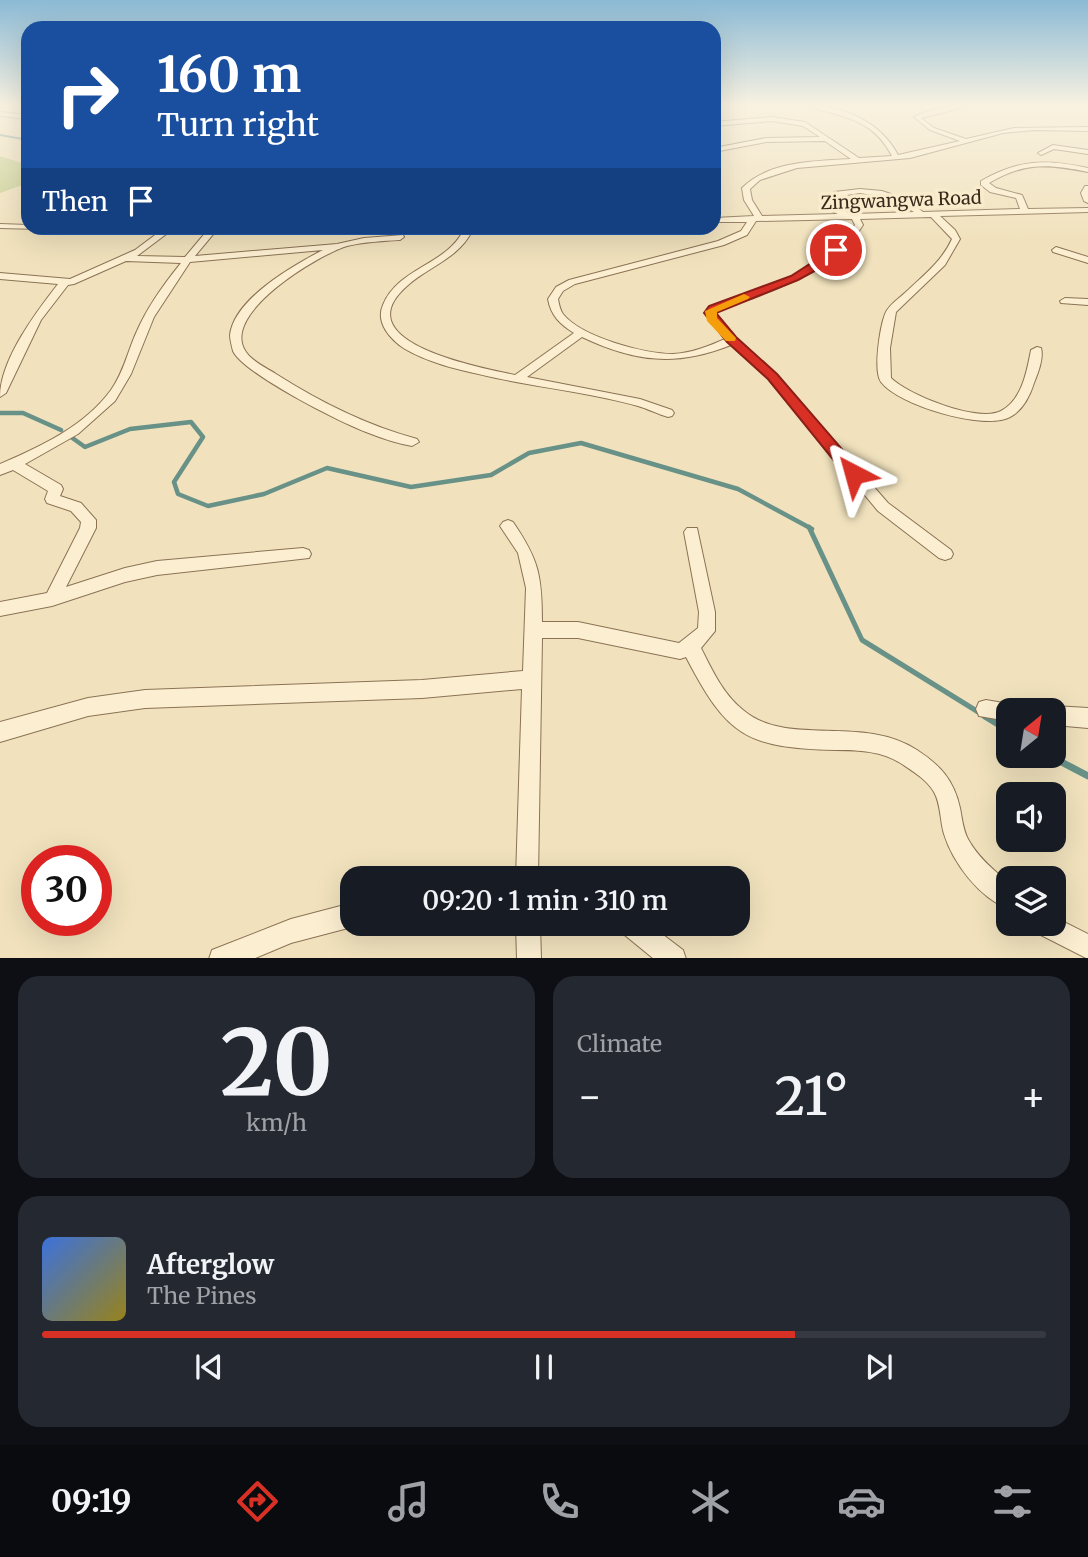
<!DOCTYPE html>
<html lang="en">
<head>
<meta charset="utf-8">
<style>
  :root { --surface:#171b24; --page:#242831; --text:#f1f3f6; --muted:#9ea1a6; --line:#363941; --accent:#d93025 }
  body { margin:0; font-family:Merriweather,serif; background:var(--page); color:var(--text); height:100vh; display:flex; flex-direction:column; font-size:26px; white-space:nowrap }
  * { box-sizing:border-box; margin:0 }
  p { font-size:23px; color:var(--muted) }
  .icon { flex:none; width:38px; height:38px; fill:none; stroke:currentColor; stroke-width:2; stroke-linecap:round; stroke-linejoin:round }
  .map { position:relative; height:958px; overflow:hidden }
  .drawer { display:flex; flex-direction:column; gap:18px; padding:18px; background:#0d0f14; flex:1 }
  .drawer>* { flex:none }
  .guide { position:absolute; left:21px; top:21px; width:700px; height:214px; border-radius:21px; box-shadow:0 7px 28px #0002; background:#1a4fa0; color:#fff; overflow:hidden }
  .needle { width:46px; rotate:30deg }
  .buttons { position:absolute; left:996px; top:698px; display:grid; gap:14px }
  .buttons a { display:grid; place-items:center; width:70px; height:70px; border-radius:14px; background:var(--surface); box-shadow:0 7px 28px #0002; font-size:35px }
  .speed { position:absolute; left:21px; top:845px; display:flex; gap:14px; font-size:35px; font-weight:700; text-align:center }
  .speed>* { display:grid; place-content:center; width:91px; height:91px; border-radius:50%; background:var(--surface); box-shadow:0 7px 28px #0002; line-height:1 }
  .speed .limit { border:10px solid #d22; background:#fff; color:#111 }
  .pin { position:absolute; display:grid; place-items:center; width:60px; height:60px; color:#fff; margin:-30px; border:4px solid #fff; border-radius:50%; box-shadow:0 2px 7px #0007 }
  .me { position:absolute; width:77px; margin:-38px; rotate:321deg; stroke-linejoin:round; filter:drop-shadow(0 0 5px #0008) }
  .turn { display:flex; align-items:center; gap:24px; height:147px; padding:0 21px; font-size:32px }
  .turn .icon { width:91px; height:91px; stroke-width:2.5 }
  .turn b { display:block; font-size:49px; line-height:60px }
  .then { display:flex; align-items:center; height:66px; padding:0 21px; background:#0003; gap:14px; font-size:26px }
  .big { font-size:52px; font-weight:600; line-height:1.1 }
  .drawer .widget { flex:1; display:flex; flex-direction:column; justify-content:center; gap:10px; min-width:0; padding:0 24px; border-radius:21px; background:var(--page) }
  .drawer .dial { align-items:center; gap:0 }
  .dial b { font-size:91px; line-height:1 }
  .song { display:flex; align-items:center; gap:21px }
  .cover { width:84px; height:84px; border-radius:10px; background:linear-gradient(135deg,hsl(220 70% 55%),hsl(50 70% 35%)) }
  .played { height:7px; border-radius:4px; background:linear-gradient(90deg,var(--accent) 75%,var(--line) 75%) }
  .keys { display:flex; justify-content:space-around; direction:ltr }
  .heat { display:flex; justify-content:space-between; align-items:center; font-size:38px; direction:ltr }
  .drawer .tiles { flex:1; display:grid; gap:18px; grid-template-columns:1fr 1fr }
  .widget:last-child { grid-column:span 2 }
  .trip { position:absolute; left:340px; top:866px; width:410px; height:70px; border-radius:21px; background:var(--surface); box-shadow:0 7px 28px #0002; font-weight:600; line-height:70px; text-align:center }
  .tab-bar { display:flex; height:112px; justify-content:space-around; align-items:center; background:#090b0e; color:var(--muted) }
  .tab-bar .icon { width:49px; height:49px }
  .tab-bar .active { color:var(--accent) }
  .tab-bar b { font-size:32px; color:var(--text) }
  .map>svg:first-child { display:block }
</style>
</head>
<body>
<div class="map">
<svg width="1088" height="959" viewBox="0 0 1088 959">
  <rect width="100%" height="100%" fill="#f1e2bd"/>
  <!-- green -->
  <path fill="#c8d090" d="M0,156L28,165V183L0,193Z"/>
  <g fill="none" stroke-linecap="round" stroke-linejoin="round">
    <!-- stream-far3 -->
    <path stroke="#689187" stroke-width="2" d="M0,135L28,140"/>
    <!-- stream-far2 -->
    <g stroke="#689187" stroke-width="4.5">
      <path d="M0,413H23L61,430"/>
      <path d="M71,437L85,447L130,429L191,422L203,437L174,482L178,494L208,506L264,494L327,468L411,487L491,475L529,453L581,443L738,489L812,529"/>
    </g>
    <!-- stream-far1 -->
    <path stroke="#689187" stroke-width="5" d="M809,527L862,640L988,718"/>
    <!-- stream -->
    <g stroke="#689187" stroke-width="7">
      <path d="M985,716L1008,730"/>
      <path d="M1050,756L1088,776"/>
    </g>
    <!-- minor casing -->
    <g stroke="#8b7255" stroke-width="2">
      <g id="minor">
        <path d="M804,105C842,105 880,121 898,155L960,141L930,130L914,117C932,108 953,105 974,105L921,118L934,128L966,139L1014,128L1088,127V131L1035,130L1003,133L910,158L797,168L760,180L750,189L752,200L762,216L838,214L829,210L834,192L860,189L882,191L905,199L923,212L1020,209L1016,198L990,192L981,185V181C1020,159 1046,159 1088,168V172C1049,164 1024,162 989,183L996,188L1022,195L1028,209L1088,208V212L940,216L955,230L960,239L945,265L896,312L890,348L891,378C908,395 978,423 1001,411C1022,400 1027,371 1031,350L1037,347L1041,348C1044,358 1038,373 1034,383C1030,396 1022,411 1010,417C984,431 898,405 881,382C873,371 880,327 885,314C889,304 900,298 907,291C924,275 942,261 952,239L931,217L860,219L863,225C838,264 798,281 756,297C743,302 727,305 715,313L736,338L776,375L888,503L951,550L953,554L951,558L945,560L939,558L878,511L768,379L731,345C676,367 635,362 582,337L527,377L640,399L672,410L674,413L672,416L668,417C658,414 648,409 638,406C592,393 543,388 496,378C466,371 432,365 405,349C391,340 375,323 383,305C398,268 446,265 463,231L215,232L195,256L337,244L364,238L403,235L404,237L400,240C383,241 364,242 347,246C318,255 219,314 246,352C253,362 267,368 276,374C320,402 366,425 417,439L419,442L412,446C396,443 381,438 366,432C341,423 243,373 233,351C232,347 230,339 230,335C234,299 294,265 323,250L190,262L154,317L131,374L115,401L78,434L25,464L61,485L63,489L60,496L81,503L96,520V528L66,587L125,568L157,561L303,548L309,550L311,554L309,558L157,575L125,582L52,606L0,616V602L47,593L80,528L81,522L71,511L47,503L45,499L48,491L13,470L0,475V464C40,447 85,426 111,390C124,372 128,350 137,331C148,306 164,284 181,263L126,261L74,284L68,285L41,320L6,393L0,397C0,360 36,312 58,284L0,279V273L70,279L135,250L159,232L0,228V224L28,225V228H497L493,231H472C458,259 429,266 407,286C342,343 483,368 515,375L574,333C560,324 551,316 548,299L556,287L569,280L718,241L741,231L747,222H714V218L754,216L744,200L742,188C769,161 815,161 851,159L825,141L766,142L714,152V148L766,138L820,137L803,126L772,121L714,126V122L772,117L805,122L859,158L892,156C872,117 841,117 804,105ZM860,193L890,198L914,212L853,214L837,209L840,196ZM852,219L855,225C823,273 761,289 709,307L705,313L725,339C709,346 692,353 673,354C645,354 581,337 563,314C560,310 559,304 558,299L563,291L575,284L724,245L747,235L756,221ZM169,232H206L185,257L137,256Z"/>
        <path d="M0,112L28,115V119L0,116Z"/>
        <path d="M1053,145L1088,150V154L1054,149L1041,155L1038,153Z"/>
        <path d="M1085,186H1088V203L1084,201L1081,193Z"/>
        <path d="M1056,247L1088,257V263L1053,252L1052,250Z"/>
        <path d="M1065,298L1088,299V305L1061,303L1060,301Z"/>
        <path d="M508,520L513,522C539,560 542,576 542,622H578L679,643L698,628L699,612L684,532L687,528H697L715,612V631L701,648C712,670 723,694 743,710C788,748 861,714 917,750C940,765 954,780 960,808C962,818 963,830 968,839C977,856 993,870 1008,882V909C979,897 953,863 944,834C940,821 941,804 934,792C927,780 914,772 902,764C882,751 859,750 836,750C746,748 727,736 686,657L680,659L578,638H542L538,878H516L522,689L422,698L145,708L88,716L0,742V722L88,698L145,690L422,680L523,671L526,588L518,553L500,526L503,522Z"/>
        <path d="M986,700L1015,705L1017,710H1008V721L979,716L976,709L979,702Z"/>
        <path d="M1054,706L1088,708V728L1054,725V710H1047Z"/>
        <path d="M352,903V924H359L352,927L291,943L253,959H209L212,950L291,919Z"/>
        <path d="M1054,917L1088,934V959L1035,932L1031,924H1054Z"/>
        <path d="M516,924H540L541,959H517Z"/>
        <path d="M617,924H649L683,950L686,959H654L621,932Z"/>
      </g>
    </g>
    <!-- minor -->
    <use href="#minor" fill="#fcefd1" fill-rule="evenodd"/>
  </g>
  <!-- sky -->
  <linearGradient id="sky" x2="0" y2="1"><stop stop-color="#8bbad5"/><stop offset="0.44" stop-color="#f9f2e1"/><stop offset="1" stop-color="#f9f2e1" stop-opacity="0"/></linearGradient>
  <rect width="1088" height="240" fill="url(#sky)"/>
  <!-- route -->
  <path fill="#d93025" stroke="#8d1f18" stroke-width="2" d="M836,247L840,248V253L824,266L798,280L716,313L736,337L777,374L860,470L862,474L860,478H848L768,379L727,342L704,313L709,306L791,276Z"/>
  <!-- slow -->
  <path fill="#f59e0b" d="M744,294L750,297L748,299L717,312V318L736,338L735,341H726L707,321L705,311Z"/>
  <g text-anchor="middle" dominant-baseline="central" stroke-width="7" stroke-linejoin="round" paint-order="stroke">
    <!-- far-street labels -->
    <g font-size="18" fill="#39291b" stroke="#f8eccd">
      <text transform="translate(901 200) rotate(-2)">Zingwangwa Road</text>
    </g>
  </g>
</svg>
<div class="buttons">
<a><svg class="needle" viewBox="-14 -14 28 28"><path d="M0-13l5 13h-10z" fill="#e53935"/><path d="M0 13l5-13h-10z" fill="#9ea1a6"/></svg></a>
<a><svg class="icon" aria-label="sound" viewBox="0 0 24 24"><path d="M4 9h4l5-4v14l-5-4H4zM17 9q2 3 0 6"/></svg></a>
<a><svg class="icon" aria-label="layers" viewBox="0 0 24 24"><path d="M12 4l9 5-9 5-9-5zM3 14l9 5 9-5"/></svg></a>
</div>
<div class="speed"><div class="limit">30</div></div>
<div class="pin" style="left:836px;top:250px;background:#d93025"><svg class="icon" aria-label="arrive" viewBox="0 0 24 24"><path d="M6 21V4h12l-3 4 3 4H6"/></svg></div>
<svg class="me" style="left:854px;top:474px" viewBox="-20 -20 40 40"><path d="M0-17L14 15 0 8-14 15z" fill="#d93025" stroke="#fff" stroke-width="4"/></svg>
<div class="trip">09:20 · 1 min · 310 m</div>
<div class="guide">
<div class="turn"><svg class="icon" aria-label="right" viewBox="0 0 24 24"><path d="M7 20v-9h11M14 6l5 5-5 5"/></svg><div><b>160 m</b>Turn right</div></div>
<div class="then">Then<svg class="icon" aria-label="arrive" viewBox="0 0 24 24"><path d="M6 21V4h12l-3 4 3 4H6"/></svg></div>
</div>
</div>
<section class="drawer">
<div class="tiles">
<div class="widget dial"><b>20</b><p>km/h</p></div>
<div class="widget"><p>Climate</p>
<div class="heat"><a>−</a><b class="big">21°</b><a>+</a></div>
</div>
<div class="widget">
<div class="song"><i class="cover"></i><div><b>Afterglow</b><p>The Pines</p></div></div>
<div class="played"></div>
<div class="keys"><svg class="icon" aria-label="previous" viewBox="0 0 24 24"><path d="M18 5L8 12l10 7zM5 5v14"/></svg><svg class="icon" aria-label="pause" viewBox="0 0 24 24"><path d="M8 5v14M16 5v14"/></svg><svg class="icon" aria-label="next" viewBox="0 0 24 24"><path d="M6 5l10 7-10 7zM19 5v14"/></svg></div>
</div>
</div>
</section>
<nav class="tab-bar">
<b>09:19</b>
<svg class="icon active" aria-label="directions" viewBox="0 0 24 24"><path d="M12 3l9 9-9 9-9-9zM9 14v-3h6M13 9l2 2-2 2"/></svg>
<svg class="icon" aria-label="music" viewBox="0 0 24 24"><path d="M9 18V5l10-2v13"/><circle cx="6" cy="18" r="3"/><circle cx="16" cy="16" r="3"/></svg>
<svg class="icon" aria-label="phone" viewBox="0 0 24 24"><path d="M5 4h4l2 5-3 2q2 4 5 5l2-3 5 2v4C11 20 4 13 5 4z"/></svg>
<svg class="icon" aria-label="climate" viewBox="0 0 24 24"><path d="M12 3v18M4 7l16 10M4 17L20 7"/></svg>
<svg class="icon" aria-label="car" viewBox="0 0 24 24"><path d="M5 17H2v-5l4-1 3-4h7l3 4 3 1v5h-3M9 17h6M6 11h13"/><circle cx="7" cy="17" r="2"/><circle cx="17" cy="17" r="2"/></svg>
<svg class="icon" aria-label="filters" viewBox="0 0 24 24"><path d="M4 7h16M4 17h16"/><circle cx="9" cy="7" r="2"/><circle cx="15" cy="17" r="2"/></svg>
</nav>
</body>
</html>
